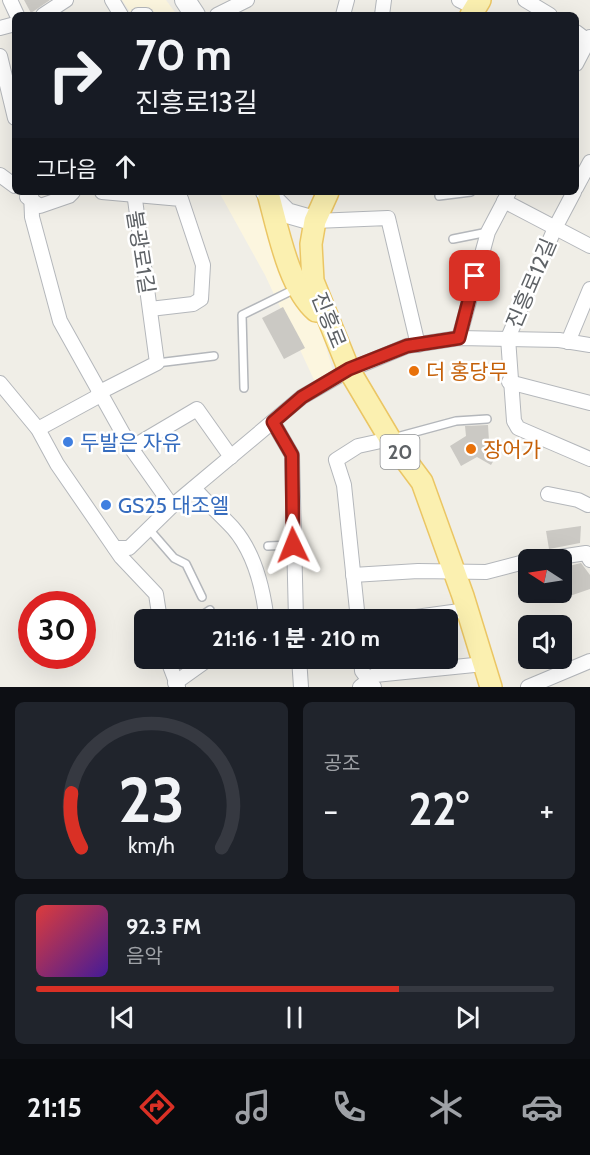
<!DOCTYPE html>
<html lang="ko">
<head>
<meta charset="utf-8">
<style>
  :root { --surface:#171b24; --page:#20242c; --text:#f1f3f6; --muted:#9ea1a6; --line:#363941; --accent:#d93025 }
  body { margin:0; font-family:Cabin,"Noto Sans KR",sans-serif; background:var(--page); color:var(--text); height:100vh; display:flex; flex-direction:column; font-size:22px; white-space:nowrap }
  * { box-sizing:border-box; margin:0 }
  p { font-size:20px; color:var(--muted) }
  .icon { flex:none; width:33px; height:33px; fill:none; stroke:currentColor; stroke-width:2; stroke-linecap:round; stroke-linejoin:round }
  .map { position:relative; height:687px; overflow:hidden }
  .panel { display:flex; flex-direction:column; gap:15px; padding:15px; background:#0d0f14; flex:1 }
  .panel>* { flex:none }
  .top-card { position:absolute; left:12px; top:12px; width:567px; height:183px; border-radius:9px; box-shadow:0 6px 24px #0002; background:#171b24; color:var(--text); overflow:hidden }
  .needle { width:39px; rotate:282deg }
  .buttons { position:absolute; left:518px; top:549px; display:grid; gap:12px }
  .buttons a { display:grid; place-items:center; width:54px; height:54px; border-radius:9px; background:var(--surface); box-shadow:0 6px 24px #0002; font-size:30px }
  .speed { position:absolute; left:18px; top:591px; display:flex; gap:12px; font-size:30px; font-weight:700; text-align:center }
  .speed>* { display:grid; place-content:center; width:78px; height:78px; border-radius:50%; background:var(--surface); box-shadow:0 6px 24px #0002; line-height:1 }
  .speed .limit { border:9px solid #d22; background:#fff; color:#111 }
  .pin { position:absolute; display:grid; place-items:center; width:51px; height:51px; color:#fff; margin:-26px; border-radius:12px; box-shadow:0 3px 9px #0006 }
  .me { position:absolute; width:66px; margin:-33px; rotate:358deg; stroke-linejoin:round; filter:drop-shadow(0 0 4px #0008) }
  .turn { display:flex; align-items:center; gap:21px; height:126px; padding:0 24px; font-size:27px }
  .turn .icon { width:78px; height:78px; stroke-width:2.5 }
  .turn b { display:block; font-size:42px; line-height:51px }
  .then { display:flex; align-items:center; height:57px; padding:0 24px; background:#0003; gap:12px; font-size:22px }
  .big { font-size:45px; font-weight:800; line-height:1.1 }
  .panel .card { flex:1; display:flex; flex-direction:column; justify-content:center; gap:9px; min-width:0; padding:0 21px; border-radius:9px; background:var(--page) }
  .panel .dial { align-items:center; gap:0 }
  .dial svg { height:156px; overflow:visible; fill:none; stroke:var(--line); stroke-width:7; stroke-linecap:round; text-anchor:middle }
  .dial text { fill:var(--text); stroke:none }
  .song { display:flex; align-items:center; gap:18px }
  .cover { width:72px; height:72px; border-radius:9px; background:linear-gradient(135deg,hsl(0 70% 55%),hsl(260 70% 35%)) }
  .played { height:6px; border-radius:3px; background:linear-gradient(90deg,var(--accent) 70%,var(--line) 70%) }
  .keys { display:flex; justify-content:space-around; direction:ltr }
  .heat { display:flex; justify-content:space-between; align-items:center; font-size:33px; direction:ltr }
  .panel .tiles { flex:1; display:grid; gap:15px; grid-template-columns:1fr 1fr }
  .card:last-child { grid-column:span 2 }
  .trip { position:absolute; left:134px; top:609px; width:324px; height:60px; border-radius:9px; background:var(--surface); box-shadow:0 6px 24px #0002; font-weight:800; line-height:60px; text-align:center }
  .menu { display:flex; height:96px; justify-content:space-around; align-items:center; background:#090b0e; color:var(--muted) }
  .menu .icon { width:42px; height:42px }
  .menu .on { color:var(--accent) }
  .menu b { font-size:27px; color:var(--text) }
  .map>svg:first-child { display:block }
</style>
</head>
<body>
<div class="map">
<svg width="590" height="687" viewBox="0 0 590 687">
  <rect width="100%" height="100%" fill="#f0eee7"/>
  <!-- commercial -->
  <g fill="#fcf6df">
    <path d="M122,0H166L177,15H132Z"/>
    <path d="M219,192H262L312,299L333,371L316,384L265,275Z"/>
  </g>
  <!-- building -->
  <g fill="#cbc9c4">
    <path d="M24,0H50L31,13Z"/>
    <path d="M283,307L305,348L284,359L262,318Z"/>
    <path d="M488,425L489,441L501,448L491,465L477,457L461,466L450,446L466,436L465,426Z"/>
    <path d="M581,526L580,543L549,549L546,531Z"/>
    <path d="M581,563L590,575V589L561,599V568Z"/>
  </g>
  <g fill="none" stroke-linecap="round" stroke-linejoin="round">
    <!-- lane casing -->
    <g stroke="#b4b7bb" stroke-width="10">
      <g id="lane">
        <path d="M439,196L471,192"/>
        <path d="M453,239L488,232"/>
        <path d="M157,363L214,356"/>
        <path d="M244,388L242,315L295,289"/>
        <path d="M393,438L456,421L487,419"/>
        <path d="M148,528L174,558L186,564L202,597"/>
        <path d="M268,546L293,545"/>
        <path d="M195,620L210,610"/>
      </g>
    </g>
    <!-- street casing -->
    <g stroke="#b4b7bb" stroke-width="16">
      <g id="street">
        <path d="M10,0L17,15"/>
        <path d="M112,0L121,15"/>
        <path d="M459,0L475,8"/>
        <path d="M525,0L550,15"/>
        <path d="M43,15L66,0"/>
        <path d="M138,15H146"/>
        <path d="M217,15L247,0"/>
        <path d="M343,15L347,0"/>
        <path d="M382,15L384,0"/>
        <path d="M0,28L15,24"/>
        <path d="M576,32L588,41"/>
        <path d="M0,56L15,118"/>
        <path d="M576,64L590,37"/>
        <path d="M0,175L15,186"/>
        <path d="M576,188L590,162"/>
        <path d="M31,192L32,217L60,321L131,448L172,506"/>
        <path d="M102,192L181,199L203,265L201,299L193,304L150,309"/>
        <path d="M574,192L555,228L508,338L514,421L518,428L590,459"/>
        <path d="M27,197L40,206L69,196L73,192"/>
        <path d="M504,201L590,246"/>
        <path d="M315,221L388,218L418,345"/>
        <path d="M459,338L488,232L509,192"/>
        <path d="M568,342L590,289"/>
        <path d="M509,382L590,403"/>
        <path d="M0,383L38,429L57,464L121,557L156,594L160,620"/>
        <path d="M273,422L292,455L296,620"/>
        <path d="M38,429L95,398L100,392L157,363L134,192"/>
        <path d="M131,448L197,409L231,457"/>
        <path d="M194,488C206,502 220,514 233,528C254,552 262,584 266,614L259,620"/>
        <path d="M548,494L578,500L588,505"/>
        <path d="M115,548H129L172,506L302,397L349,370L407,346L459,338L559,340L590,345"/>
        <path d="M540,560L586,553L590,560"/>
        <path d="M353,575L418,571L486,572L528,561"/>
        <path d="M358,620L344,485L336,460L358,446L390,439"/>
        <path d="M394,620L467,610"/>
        <path d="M167,658L178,687"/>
        <path d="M299,658L301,687"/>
        <path d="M361,658L362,671L374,687"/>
        <path d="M175,683L210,658"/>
        <path d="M360,687L375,675L484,664"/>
        <path d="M528,687L590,661"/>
      </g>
    </g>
    <!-- secondary casing -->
    <g stroke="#b5b9bd" stroke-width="22">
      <g id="secondary">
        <path d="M185,0L195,15"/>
        <path d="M266,192L287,213L315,221"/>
      </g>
    </g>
    <!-- primary casing -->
    <g stroke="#ebc664" stroke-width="24">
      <g id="primary">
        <path d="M471,15L480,0"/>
        <path d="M328,192L315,221L311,244L313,281L349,370L390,439L422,482L463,596L491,687"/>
        <path d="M269,197C278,230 289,288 316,311"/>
      </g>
    </g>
    <!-- lane -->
    <use href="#lane" stroke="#fff" stroke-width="7"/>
    <!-- street -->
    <use href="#street" stroke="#fff" stroke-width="14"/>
    <!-- secondary -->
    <use href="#secondary" stroke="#fff" stroke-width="20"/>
    <!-- primary -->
    <use href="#primary" stroke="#fbf0b0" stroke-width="21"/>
  </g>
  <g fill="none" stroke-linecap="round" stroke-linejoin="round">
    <!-- route casing -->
    <g stroke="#8d1f18" stroke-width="15">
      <path id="route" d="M293,545L292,455L273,422L302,397L349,369L407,346L459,338L475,276"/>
    </g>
    <!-- route -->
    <use href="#route" stroke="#d93025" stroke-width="10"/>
  </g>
  <!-- markers -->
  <g fill="#e8710a" stroke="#fff" stroke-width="2">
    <circle cx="414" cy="371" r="6"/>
    <circle cx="471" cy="449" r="6"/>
  </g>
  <g fill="#3f7fe0" stroke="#fff" stroke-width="2">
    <circle cx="68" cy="442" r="6"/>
    <circle cx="106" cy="505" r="6"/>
  </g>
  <g text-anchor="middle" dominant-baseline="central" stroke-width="5" stroke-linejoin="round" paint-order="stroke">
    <!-- shield labels -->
    <rect fill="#fff" stroke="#8e9194" stroke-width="1.5" x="380.5" y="435" width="39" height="34" rx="4.5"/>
    <g font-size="20" font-weight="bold" fill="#5e6266">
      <text x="400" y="452">20</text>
    </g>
    <!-- street labels -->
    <g font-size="21" fill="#5e6266" stroke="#fff">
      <text transform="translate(141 252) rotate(81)">불광로1길</text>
      <text transform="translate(531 283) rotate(-67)">진흥로12길</text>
      <text transform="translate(329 320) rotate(68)">진흥로</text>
    </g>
    <!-- food labels -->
    <g font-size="21" fill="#c56008" stroke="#fff" text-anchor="start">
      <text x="426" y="371">더 홍당무</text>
      <text x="483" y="449">장어가</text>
    </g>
    <!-- shop labels -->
    <g font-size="21" fill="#366cbe" stroke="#fff" text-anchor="start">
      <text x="80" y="442">두발은 자유</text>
      <text x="118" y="505">GS25 대조엘</text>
    </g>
  </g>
</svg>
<div class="buttons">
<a><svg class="needle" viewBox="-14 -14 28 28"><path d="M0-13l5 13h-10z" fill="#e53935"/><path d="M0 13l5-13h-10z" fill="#9ea1a6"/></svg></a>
<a><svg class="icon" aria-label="sound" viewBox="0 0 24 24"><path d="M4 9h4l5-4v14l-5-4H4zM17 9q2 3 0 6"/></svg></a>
</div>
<div class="speed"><div class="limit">30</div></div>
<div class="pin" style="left:475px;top:276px;background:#d93025"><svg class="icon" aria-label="arrive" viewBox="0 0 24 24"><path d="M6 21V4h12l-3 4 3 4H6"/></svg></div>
<svg class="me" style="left:293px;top:545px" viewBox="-20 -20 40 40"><path d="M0-17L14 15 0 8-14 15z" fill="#d93025" stroke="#fff" stroke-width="4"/></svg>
<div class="trip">21:16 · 1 분 · 210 m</div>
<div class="top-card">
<div class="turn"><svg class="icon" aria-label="right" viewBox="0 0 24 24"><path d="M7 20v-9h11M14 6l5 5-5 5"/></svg><div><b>70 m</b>진흥로13길</div></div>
<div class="then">그다음<svg class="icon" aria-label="ahead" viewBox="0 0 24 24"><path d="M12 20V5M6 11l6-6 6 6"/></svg></div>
</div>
</div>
<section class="panel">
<div class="tiles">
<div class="card dial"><svg viewBox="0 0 100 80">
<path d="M14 69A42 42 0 1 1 86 69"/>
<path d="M14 69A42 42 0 0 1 9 41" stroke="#d93025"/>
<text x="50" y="56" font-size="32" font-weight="700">23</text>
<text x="50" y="72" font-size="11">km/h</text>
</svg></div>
<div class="card"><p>공조</p>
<div class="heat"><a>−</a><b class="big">22°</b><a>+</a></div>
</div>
<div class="card">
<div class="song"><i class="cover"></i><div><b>92.3 FM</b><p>음악</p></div></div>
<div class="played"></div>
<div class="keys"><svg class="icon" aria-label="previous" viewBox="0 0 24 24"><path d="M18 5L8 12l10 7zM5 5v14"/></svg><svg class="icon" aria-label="pause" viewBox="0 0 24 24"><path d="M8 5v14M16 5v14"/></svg><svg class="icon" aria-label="next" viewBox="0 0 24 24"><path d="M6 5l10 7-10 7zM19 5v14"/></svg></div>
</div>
</div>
</section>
<nav class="menu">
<b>21:15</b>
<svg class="icon on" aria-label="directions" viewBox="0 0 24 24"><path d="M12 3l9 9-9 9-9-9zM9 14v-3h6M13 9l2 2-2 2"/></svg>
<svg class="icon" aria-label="music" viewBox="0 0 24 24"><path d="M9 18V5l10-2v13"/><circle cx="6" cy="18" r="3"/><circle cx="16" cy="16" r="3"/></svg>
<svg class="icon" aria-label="phone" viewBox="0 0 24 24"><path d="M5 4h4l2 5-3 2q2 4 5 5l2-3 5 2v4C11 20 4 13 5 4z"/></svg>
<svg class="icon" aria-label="climate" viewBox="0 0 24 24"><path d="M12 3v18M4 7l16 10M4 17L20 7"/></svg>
<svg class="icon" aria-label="car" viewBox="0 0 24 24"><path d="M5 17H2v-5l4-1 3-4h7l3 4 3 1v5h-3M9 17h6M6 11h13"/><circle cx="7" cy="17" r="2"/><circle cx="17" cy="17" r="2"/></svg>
</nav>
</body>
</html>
